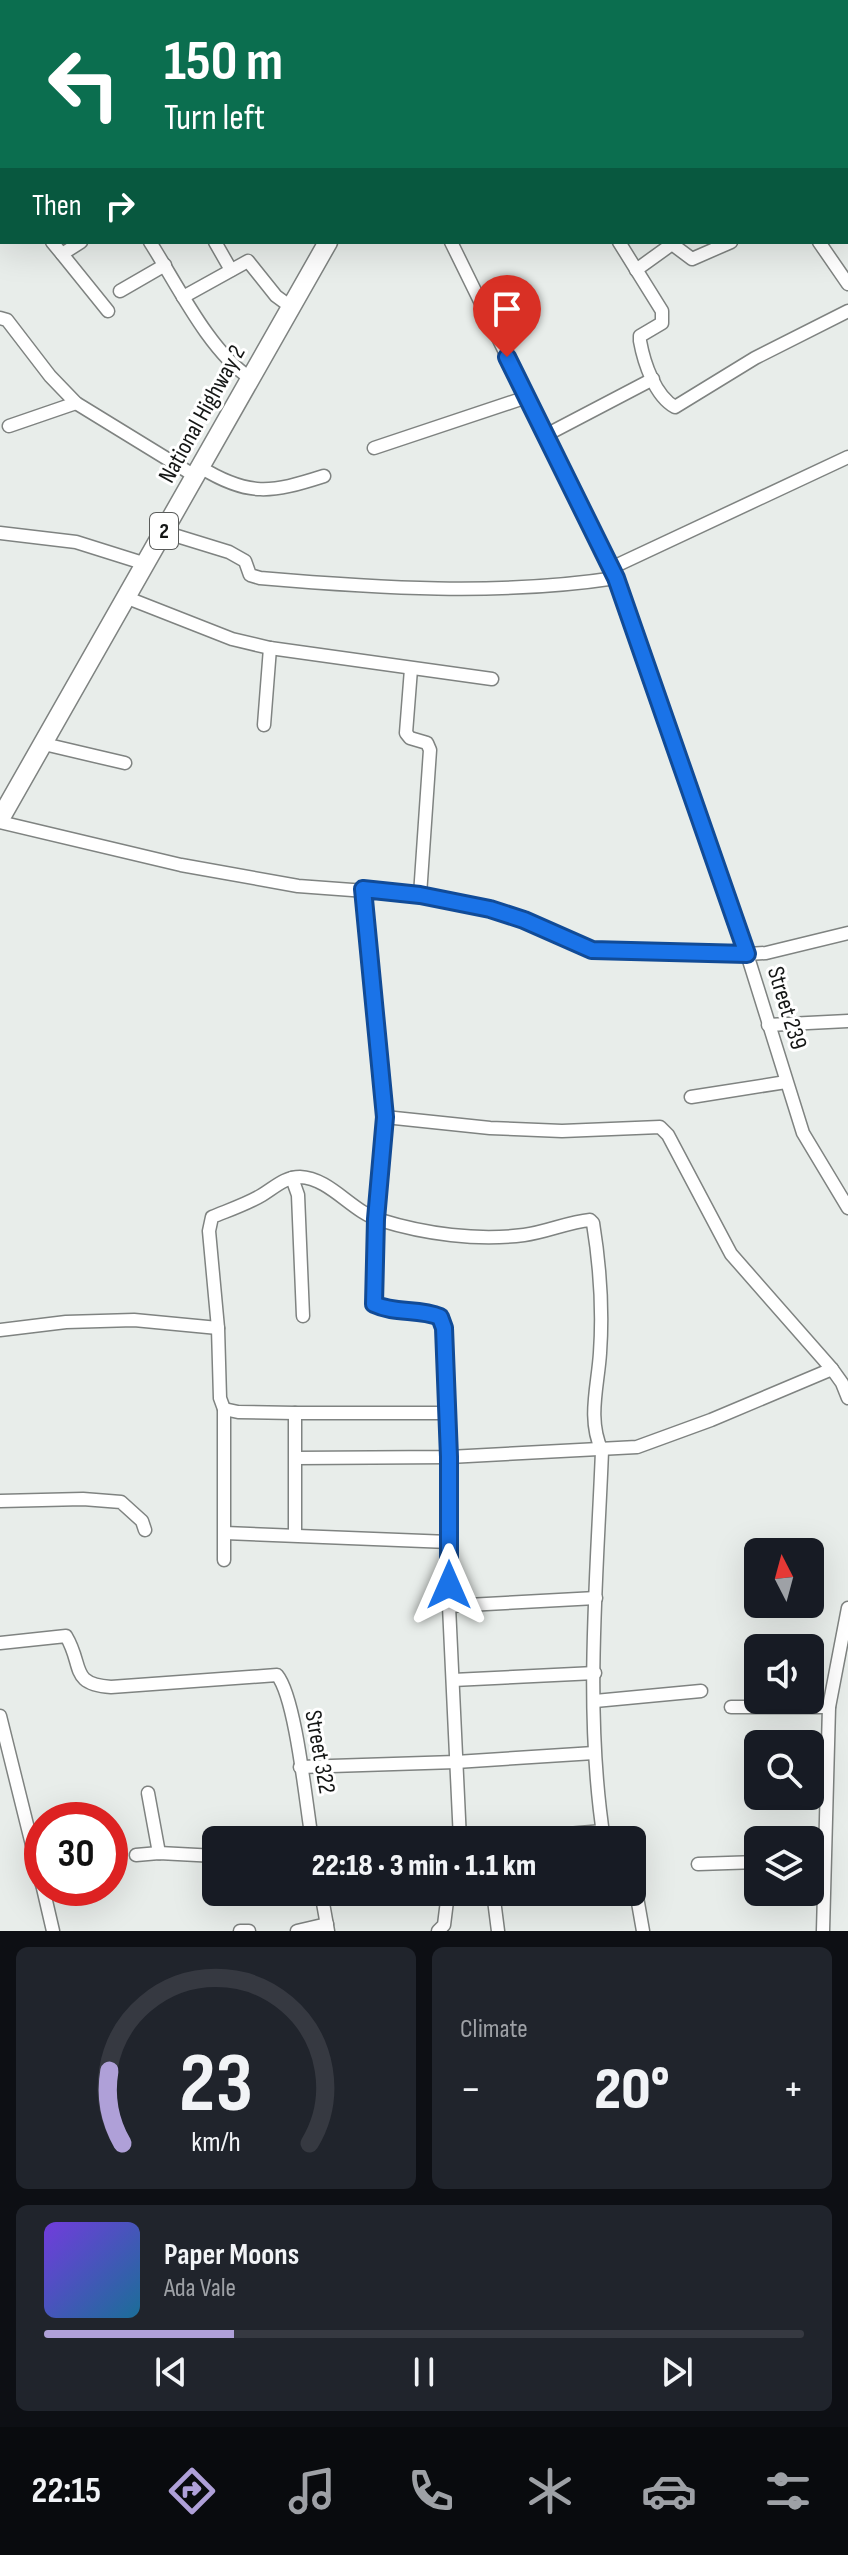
<!DOCTYPE html>
<html lang="en">
<head>
<meta charset="utf-8">
<style>
  :root { --surface:#171b24; --page:#20242c; --text:#f1f3f6; --muted:#9ea1a6; --line:#363941; --accent:#afa0d8 }
  body { margin:0; font-family:"Sofia Sans Condensed",sans-serif; background:var(--page); color:var(--text); height:100vh; display:flex; flex-direction:column; font-size:30px; white-space:nowrap }
  * { box-sizing:border-box; margin:0 }
  p { font-size:26px; color:var(--muted) }
  .icon { flex:none; width:44px; height:44px; fill:none; stroke:currentColor; stroke-width:2; stroke-linecap:round; stroke-linejoin:round }
  .map { position:relative; height:1931px; overflow:hidden }
  .details { display:flex; flex-direction:column; gap:16px; padding:16px; background:#0d0f14; flex:1 }
  .details>* { flex:none }
  .hud { position:absolute; left:0px; top:0px; width:848px; height:244px; box-shadow:0 8px 32px #0002; background:#0b6e4f; color:#fff; overflow:hidden }
  .needle { width:52px; rotate:354deg }
  .controls { position:absolute; left:744px; top:1538px; display:grid; gap:16px }
  .controls a { display:grid; place-items:center; width:80px; height:80px; border-radius:12px; background:var(--surface); box-shadow:0 8px 32px #0002; font-size:40px }
  .speed { position:absolute; left:24px; top:1802px; display:flex; gap:16px; font-size:40px; font-weight:700; text-align:center }
  .speed>* { display:grid; place-content:center; width:104px; height:104px; border-radius:50%; background:var(--surface); box-shadow:0 8px 32px #0002; line-height:1 }
  .speed .limit { border:12px solid #d22; background:#fff; color:#111 }
  .pin { position:absolute; display:grid; place-items:center; width:68px; height:68px; color:#fff; margin:-82px -34px; border-radius:50% 50% 50% 0; rotate:-45deg; box-shadow:0 0 8px #0007 }
  .pin .icon { rotate:45deg }
  .me { position:absolute; width:88px; margin:-44px; rotate:0deg; stroke-linejoin:round; filter:drop-shadow(0 0 6px #0008) }
  .turn { display:flex; align-items:center; gap:28px; height:168px; padding:0 32px; font-size:36px }
  .turn .icon { width:104px; height:104px; stroke-width:2.5 }
  .turn b { display:block; font-size:56px; line-height:68px }
  .then { display:flex; align-items:center; height:76px; padding:0 32px; background:#0003; gap:16px; font-size:30px }
  .big { font-size:60px; font-weight:800; line-height:1.1 }
  .details .widget { flex:1; display:flex; flex-direction:column; justify-content:center; gap:12px; min-width:0; padding:0 28px; border-radius:12px; background:var(--page) }
  .details .dial { align-items:center; gap:0 }
  .dial svg { height:208px; overflow:visible; fill:none; stroke:var(--line); stroke-width:7; stroke-linecap:round; text-anchor:middle }
  .dial text { fill:var(--text); stroke:none }
  .song { display:flex; align-items:center; gap:24px }
  .cover { width:96px; height:96px; border-radius:12px; background:linear-gradient(135deg,hsl(260 70% 55%),hsl(200 70% 35%)) }
  .played { height:8px; border-radius:4px; background:linear-gradient(90deg,var(--accent) 25%,var(--line) 25%) }
  .keys { display:flex; justify-content:space-around; direction:ltr }
  .heat { display:flex; justify-content:space-between; align-items:center; font-size:44px; direction:ltr }
  .details .tiles { flex:1; display:grid; gap:16px; grid-template-columns:1fr 1fr }
  .widget:last-child { grid-column:span 2 }
  .trip { position:absolute; left:202px; top:1826px; width:444px; height:80px; border-radius:12px; background:var(--surface); box-shadow:0 8px 32px #0002; font-weight:800; line-height:80px; text-align:center }
  .tabs { display:flex; height:128px; justify-content:space-around; align-items:center; background:#090b0e; color:var(--muted) }
  .tabs .icon { width:56px; height:56px }
  .tabs .current { color:var(--accent) }
  .tabs b { font-size:36px; color:var(--text) }
  .map>svg:first-child { display:block }
</style>
</head>
<body>
<div class="map">
<svg width="848" height="1931" viewBox="0 0 848 1931">
  <rect width="100%" height="100%" fill="#e8edea"/>
  <g fill="none" stroke-linecap="round" stroke-linejoin="round">
    <!-- minor casing -->
    <g stroke="#7f8381" stroke-width="15">
      <g id="minor">
        <path d="M440,0L442,2"/>
        <path d="M538,0L540,2"/>
        <path d="M721,0L722,2"/>
        <path d="M0,3L6,0"/>
        <path d="M0,167L2,170"/>
        <path d="M846,188L848,191"/>
        <path d="M52,242L62,254L81,242"/>
        <path d="M150,242C177,284 209,351 250,378"/>
        <path d="M215,242L231,270"/>
        <path d="M451,242L616,578L747,954L803,1133L848,1208"/>
        <path d="M619,242L662,311V323L640,336V341C644,363 655,396 675,407L755,358L848,311"/>
        <path d="M819,242L848,284"/>
        <path d="M62,254L108,311"/>
        <path d="M636,270L672,244L692,259L731,242"/>
        <path d="M120,291L165,265"/>
        <path d="M183,297L248,261L276,296L291,307"/>
        <path d="M0,318L7,320L50,376L76,403L195,476"/>
        <path d="M9,426L76,403"/>
        <path d="M546,435L653,379"/>
        <path d="M374,448L527,397"/>
        <path d="M200,467C249,497 271,493 324,476"/>
        <path d="M164,532L229,552L245,561L250,575L260,578C377,588 498,596 616,578"/>
        <path d="M0,533L76,542L146,564"/>
        <path d="M611,568L848,457"/>
        <path d="M125,597L232,639L270,648L492,679"/>
        <path d="M411,669L406,733L410,738L427,743L430,750L420,895"/>
        <path d="M264,725L270,648"/>
        <path d="M44,744L125,763"/>
        <path d="M0,822L181,865L298,886L420,895L490,909L524,920L592,950L747,954L766,953L848,933"/>
        <path d="M363,889L385,1117L376,1219L374,1304C395,1314 419,1308 440,1317L444,1328L449,1457V1606L460,1840"/>
        <path d="M768,1025L848,1021"/>
        <path d="M691,1097L786,1082"/>
        <path d="M385,1117L490,1128L562,1131L660,1127L668,1135L731,1254L832,1369L842,1383L848,1398"/>
        <path d="M292,1178L298,1195L303,1316"/>
        <path d="M0,1330L66,1322L134,1320L218,1328"/>
        <path d="M224,1409L238,1412L295,1413H448"/>
        <path d="M296,1458L449,1457L637,1447L711,1420L832,1369"/>
        <path d="M0,1501L83,1499L121,1502L142,1521L145,1530"/>
        <path d="M225,1533L449,1542"/>
        <path d="M295,1535V1413"/>
        <path d="M224,1560V1409L220,1398L218,1328L209,1231L212,1217C229,1210 247,1204 262,1195C275,1187 285,1177 300,1177C330,1178 352,1212 380,1220C425,1234 477,1241 524,1235C547,1232 568,1222 590,1220L593,1223C600,1266 603,1310 600,1353C598,1386 587,1419 602,1451C597,1579 584,1712 604,1840"/>
        <path d="M449,1606L596,1598"/>
        <path d="M0,1643L66,1636C84,1666 69,1684 111,1687L277,1675C296,1698 306,1805 312,1840"/>
        <path d="M453,1680L595,1673"/>
        <path d="M595,1701L701,1691"/>
        <path d="M731,1707H829"/>
        <path d="M0,1716L42,1885"/>
        <path d="M300,1767L456,1762L594,1753"/>
        <path d="M148,1793L159,1853"/>
        <path d="M495,1840L603,1831"/>
        <path d="M136,1855L159,1853L216,1856"/>
        <path d="M698,1864L758,1862"/>
        <path d="M632,1887L637,1897L643,1931"/>
        <path d="M43,1888L53,1931"/>
        <path d="M321,1892L328,1931"/>
        <path d="M493,1892L498,1931"/>
        <path d="M240,1931H249"/>
        <path d="M297,1931L327,1924"/>
        <path d="M438,1931L444,1925L447,1901"/>
        <path d="M823,1931L829,1707L848,1608"/>
      </g>
    </g>
    <!-- highway casing -->
    <g stroke="#7f8381" stroke-width="21">
      <g id="highway">
        <path d="M463,2L465,0"/>
        <path d="M0,819L328,242"/>
      </g>
    </g>
    <!-- minor -->
    <use href="#minor" stroke="#fff" stroke-width="12"/>
    <!-- highway -->
    <use href="#highway" stroke="#fff" stroke-width="18"/>
  </g>
  <g fill="none" stroke-linecap="round" stroke-linejoin="round">
    <!-- route casing -->
    <g stroke="#114b97" stroke-width="20">
      <path id="route" d="M449,1585V1457L444,1328L440,1317C419,1308 395,1314 374,1304L376,1219L385,1117L363,889L420,895L490,909L524,920L592,950L747,954L616,578L507,357"/>
    </g>
    <!-- route -->
    <use href="#route" stroke="#1a73e8" stroke-width="14"/>
  </g>
  <g text-anchor="middle" dominant-baseline="central" stroke-width="6" stroke-linejoin="round" paint-order="stroke">
    <!-- shield labels -->
    <rect fill="#fff" stroke="#5a5c5b" stroke-width="2" x="150" y="513" width="28" height="36" rx="6"/>
    <g font-size="22" font-weight="bold" fill="#141615">
      <text x="164" y="531">2</text>
    </g>
    <!-- street labels -->
    <g font-size="24" fill="#141615" stroke="#fff">
      <text transform="translate(202 414) rotate(-61)">National Highway 2</text>
      <text transform="translate(787 1008) rotate(73)">Street 239</text>
      <text transform="translate(320 1752) rotate(80)">Street 322</text>
    </g>
  </g>
</svg>
<div class="controls">
<a><svg class="needle" viewBox="-14 -14 28 28"><path d="M0-13l5 13h-10z" fill="#e53935"/><path d="M0 13l5-13h-10z" fill="#9ea1a6"/></svg></a>
<a><svg class="icon" aria-label="sound" viewBox="0 0 24 24"><path d="M4 9h4l5-4v14l-5-4H4zM17 9q2 3 0 6"/></svg></a>
<a><svg class="icon" aria-label="search" viewBox="0 0 24 24"><circle cx="10" cy="10" r="6"/><path d="M15 15l6 6"/></svg></a>
<a><svg class="icon" aria-label="layers" viewBox="0 0 24 24"><path d="M12 4l9 5-9 5-9-5zM3 14l9 5 9-5"/></svg></a>
</div>
<div class="speed"><div class="limit">30</div></div>
<div class="pin" style="left:507px;top:357px;background:#d93025"><svg class="icon" aria-label="arrive" viewBox="0 0 24 24"><path d="M6 21V4h12l-3 4 3 4H6"/></svg></div>
<svg class="me" style="left:449px;top:1585px" viewBox="-20 -20 40 40"><path d="M0-17L14 15 0 8-14 15z" fill="#1a73e8" stroke="#fff" stroke-width="4"/></svg>
<div class="trip">22:18 · 3 min · 1.1 km</div>
<div class="hud">
<div class="turn"><svg class="icon" aria-label="left" viewBox="0 0 24 24"><path d="M17 20v-9H6M10 6l-5 5 5 5"/></svg><div><b>150 m</b>Turn left</div></div>
<div class="then">Then<svg class="icon" aria-label="right" viewBox="0 0 24 24"><path d="M7 20v-9h11M14 6l5 5-5 5"/></svg></div>
</div>
</div>
<section class="details">
<div class="tiles">
<div class="widget dial"><svg viewBox="0 0 100 80">
<path d="M14 69A42 42 0 1 1 86 69"/>
<path d="M14 69A42 42 0 0 1 9 41" stroke="#afa0d8"/>
<text x="50" y="56" font-size="32" font-weight="700">23</text>
<text x="50" y="72" font-size="11">km/h</text>
</svg></div>
<div class="widget"><p>Climate</p>
<div class="heat"><a>−</a><b class="big">20°</b><a>+</a></div>
</div>
<div class="widget">
<div class="song"><i class="cover"></i><div><b>Paper Moons</b><p>Ada Vale</p></div></div>
<div class="played"></div>
<div class="keys"><svg class="icon" aria-label="previous" viewBox="0 0 24 24"><path d="M18 5L8 12l10 7zM5 5v14"/></svg><svg class="icon" aria-label="pause" viewBox="0 0 24 24"><path d="M8 5v14M16 5v14"/></svg><svg class="icon" aria-label="next" viewBox="0 0 24 24"><path d="M6 5l10 7-10 7zM19 5v14"/></svg></div>
</div>
</div>
</section>
<nav class="tabs">
<b>22:15</b>
<svg class="icon current" aria-label="directions" viewBox="0 0 24 24"><path d="M12 3l9 9-9 9-9-9zM9 14v-3h6M13 9l2 2-2 2"/></svg>
<svg class="icon" aria-label="music" viewBox="0 0 24 24"><path d="M9 18V5l10-2v13"/><circle cx="6" cy="18" r="3"/><circle cx="16" cy="16" r="3"/></svg>
<svg class="icon" aria-label="phone" viewBox="0 0 24 24"><path d="M5 4h4l2 5-3 2q2 4 5 5l2-3 5 2v4C11 20 4 13 5 4z"/></svg>
<svg class="icon" aria-label="climate" viewBox="0 0 24 24"><path d="M12 3v18M4 7l16 10M4 17L20 7"/></svg>
<svg class="icon" aria-label="car" viewBox="0 0 24 24"><path d="M5 17H2v-5l4-1 3-4h7l3 4 3 1v5h-3M9 17h6M6 11h13"/><circle cx="7" cy="17" r="2"/><circle cx="17" cy="17" r="2"/></svg>
<svg class="icon" aria-label="filters" viewBox="0 0 24 24"><path d="M4 7h16M4 17h16"/><circle cx="9" cy="7" r="2"/><circle cx="15" cy="17" r="2"/></svg>
</nav>
</body>
</html>
